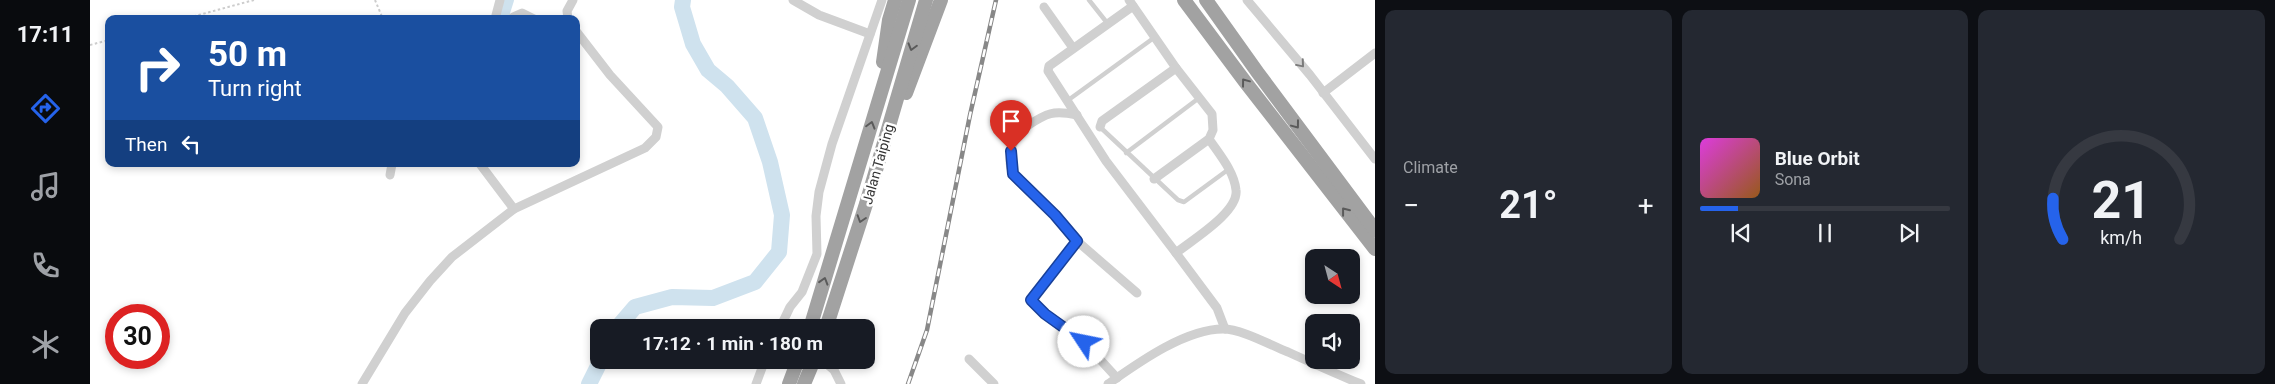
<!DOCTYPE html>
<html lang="en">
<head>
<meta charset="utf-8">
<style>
  :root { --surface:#171b24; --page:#242831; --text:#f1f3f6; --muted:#9ea1a6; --line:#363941; --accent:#2563eb }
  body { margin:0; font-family:Roboto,sans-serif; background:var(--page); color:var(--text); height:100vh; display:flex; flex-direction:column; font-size:19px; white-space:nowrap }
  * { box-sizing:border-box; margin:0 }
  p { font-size:16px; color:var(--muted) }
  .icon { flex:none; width:28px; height:28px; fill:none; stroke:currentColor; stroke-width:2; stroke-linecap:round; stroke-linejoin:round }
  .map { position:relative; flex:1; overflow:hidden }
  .side { display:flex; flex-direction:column; gap:10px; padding:10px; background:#0d0f14; width:900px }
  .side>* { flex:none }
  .banner { position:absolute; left:15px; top:15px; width:475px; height:152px; border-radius:10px; box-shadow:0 2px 8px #0003; background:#1a4fa0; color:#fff; overflow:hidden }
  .needle { width:32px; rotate:144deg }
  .buttons { position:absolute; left:1215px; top:249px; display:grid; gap:10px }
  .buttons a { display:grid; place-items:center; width:55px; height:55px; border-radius:10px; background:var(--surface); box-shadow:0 2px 8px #0003; font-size:25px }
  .speed { position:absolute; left:15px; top:304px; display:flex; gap:10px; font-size:25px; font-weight:700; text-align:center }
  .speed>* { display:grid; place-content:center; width:65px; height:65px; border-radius:50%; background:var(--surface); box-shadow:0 2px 8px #0003; line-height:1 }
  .speed .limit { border:8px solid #d22; background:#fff; color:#111 }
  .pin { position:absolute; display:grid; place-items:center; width:42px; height:42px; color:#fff; margin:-51px -21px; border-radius:50% 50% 50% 0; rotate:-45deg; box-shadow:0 0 5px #0007 }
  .pin .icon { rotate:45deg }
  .me { position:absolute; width:55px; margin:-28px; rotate:304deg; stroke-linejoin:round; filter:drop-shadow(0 0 4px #0008) }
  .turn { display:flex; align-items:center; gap:18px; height:105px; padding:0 20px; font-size:22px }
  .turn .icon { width:65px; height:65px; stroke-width:2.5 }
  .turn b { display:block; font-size:35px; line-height:42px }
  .then { display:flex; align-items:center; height:48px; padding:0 20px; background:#0003; gap:10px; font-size:19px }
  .big { font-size:38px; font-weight:700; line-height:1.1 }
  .side .card { flex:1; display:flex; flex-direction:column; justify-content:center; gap:8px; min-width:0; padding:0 18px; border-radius:10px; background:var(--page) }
  .side .dial { align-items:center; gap:0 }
  .dial svg { height:130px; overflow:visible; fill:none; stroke:var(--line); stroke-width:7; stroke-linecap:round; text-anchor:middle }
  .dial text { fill:var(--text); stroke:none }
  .song { display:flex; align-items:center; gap:15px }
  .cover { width:60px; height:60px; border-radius:8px; background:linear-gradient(135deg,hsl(300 70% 55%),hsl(30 70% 35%)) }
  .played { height:5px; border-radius:2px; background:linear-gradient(90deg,var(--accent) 15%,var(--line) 15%) }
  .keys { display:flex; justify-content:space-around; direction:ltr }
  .heat { display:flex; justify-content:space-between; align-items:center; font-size:28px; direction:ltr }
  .side .tiles { flex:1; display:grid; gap:10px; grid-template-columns:repeat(3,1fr) }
  .trip { position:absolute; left:500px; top:319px; width:285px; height:50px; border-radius:10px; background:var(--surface); box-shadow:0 2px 8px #0003; font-weight:700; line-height:50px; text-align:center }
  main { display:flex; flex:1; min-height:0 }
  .tab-bar { display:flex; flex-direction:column; width:90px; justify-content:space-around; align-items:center; background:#090b0e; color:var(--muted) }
  .tab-bar .icon { width:35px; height:35px }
  .tab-bar .current { color:var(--accent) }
  .tab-bar b { font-size:22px; color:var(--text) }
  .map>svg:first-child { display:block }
</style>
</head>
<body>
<main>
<nav class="tab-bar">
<b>17:11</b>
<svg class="icon current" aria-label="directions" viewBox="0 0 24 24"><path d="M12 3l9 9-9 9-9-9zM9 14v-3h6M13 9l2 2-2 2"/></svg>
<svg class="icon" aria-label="music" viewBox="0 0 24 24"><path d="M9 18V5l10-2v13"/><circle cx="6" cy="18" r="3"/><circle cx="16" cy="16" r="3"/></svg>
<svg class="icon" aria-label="phone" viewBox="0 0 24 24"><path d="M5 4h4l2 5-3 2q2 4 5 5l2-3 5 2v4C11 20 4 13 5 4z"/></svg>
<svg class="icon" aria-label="climate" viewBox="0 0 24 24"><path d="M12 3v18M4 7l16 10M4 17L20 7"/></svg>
</nav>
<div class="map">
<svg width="1285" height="384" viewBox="0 0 1285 384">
  <rect width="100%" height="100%" fill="#fff"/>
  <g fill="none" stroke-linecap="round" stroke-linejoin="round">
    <!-- canal -->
    <path stroke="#cfe2ee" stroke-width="10" d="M413,19L419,0"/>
    <!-- river -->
    <g stroke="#cfe2ee" stroke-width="16">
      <path d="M527,328L545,307L582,297L623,298L665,282L689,252L692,215L680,162L665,118L637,86L618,70L603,44L592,7L593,0"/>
      <path d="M499,384L511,360"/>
    </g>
    <!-- path -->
    <g stroke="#cdcdcd" stroke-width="2" stroke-dasharray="2.5 2.5" stroke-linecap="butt">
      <path d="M285,0L293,19"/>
      <path d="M94,19L164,0"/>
      <path d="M0,45L19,40"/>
    </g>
    <!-- service -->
    <g stroke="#d0d0d0" stroke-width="4.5">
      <path d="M999,0L1018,24"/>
      <path d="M977,101L1065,37"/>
      <path d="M1010,127L1088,200L1094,202L1139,169"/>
      <path d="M1036,153L1109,98"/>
    </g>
    <!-- minor -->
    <g stroke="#d0d0d0" stroke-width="9">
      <path d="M703,0L729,15L780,34"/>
      <path d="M1039,0L1086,68L1122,114L1123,130L1119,139L1064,179"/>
      <path d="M1157,0L1220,75L1285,159"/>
      <path d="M1043,6L959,66L958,71L1016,161L1086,253"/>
      <path d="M954,7L983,48"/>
      <path d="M423,17L432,13L444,19"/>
      <path d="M405,19L410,0"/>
      <path d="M478,19L477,11L483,0"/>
      <path d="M1233,93L1285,53"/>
      <path d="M987,115C963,110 957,113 937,126C922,135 916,158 923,174C928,184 955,205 964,214C972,222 979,232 987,241L941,300L955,314L994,342L1027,378"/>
      <path d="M1010,127L1012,121L1086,68"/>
      <path d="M1119,139C1129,154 1144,171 1146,190C1149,212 1102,240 1086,253L1127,308L1135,329"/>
      <path d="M390,164L424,209"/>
      <path d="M300,175L302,164"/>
      <path d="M987,241L1047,293"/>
      <path d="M690,328L700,307L712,292L727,254L726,216L729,192L742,144L792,0"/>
      <path d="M879,359L904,384"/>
      <path d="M737,364L744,370L751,384"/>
      <path d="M272,384L315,313L340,281L362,257L424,209L555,148L566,137L568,127L520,75L486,31"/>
      <path d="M666,384L675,360"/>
      <path d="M1018,384C1048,363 1095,329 1133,329C1152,329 1180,345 1198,352C1222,363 1246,374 1271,384"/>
    </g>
    <!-- trunk -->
    <g stroke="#a2a2a2" stroke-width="14">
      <path d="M1094,0L1156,83L1285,249"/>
      <path d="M1116,0L1168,73L1285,230"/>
      <path d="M793,62L799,20L805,0"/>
      <path d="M816,93L851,0"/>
      <path d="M720,328L819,0"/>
      <path d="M736,328L776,204L836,0"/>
      <path d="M699,384L708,360"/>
      <path d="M714,384L724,360"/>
    </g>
    <!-- rail casing -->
    <g stroke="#888" stroke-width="4.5">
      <path id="rail" d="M818,384L837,330L880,115L906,0"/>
    </g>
    <!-- rail -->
    <use href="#rail" stroke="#fff" stroke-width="2.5" stroke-dasharray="8" stroke-linecap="butt"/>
  </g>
  <!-- one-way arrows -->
  <defs><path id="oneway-chevron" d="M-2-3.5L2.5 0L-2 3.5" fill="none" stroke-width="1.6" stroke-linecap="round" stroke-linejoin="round" transform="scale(1.25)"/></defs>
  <g stroke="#5a5a5a">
    <use href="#oneway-chevron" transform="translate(822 47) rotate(106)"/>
    <use href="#oneway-chevron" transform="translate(1155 82) rotate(-127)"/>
    <use href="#oneway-chevron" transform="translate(781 125) rotate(-74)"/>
    <use href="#oneway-chevron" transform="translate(1206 125) rotate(53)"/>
    <use href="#oneway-chevron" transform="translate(1255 211) rotate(-128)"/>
    <use href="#oneway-chevron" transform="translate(771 219) rotate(108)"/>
    <use href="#oneway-chevron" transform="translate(734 281) rotate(-73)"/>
  </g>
  <use stroke="#7a7a7a" href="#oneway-chevron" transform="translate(1211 64) rotate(50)"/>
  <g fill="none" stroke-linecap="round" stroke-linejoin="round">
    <!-- route casing -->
    <g stroke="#184099" stroke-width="12">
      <path id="route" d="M921,151L923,174L965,215L987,241L941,300L955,314L994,342"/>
    </g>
    <!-- route -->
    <use href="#route" stroke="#2563eb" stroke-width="9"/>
  </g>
  <g text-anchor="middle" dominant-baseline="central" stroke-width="5" stroke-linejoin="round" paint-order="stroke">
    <!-- street labels -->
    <g font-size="14" fill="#333" stroke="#fff">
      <text transform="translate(788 164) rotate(-74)">Jalan Taiping</text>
    </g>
  </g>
</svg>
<div class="buttons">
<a><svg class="needle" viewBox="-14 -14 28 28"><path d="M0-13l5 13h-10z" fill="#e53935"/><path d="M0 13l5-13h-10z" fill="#9ea1a6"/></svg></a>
<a><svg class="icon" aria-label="sound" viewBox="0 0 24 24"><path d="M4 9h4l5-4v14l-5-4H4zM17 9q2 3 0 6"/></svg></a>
</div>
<div class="speed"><div class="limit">30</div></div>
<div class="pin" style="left:921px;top:151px;background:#d93025"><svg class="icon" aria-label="arrive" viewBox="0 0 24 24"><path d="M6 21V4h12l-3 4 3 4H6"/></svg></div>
<svg class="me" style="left:994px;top:342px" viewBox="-20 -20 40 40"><circle r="19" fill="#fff"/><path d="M0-13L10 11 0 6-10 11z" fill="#2563eb"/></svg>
<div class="trip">17:12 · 1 min · 180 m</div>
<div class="banner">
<div class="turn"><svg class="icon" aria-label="right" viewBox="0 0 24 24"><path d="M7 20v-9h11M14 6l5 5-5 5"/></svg><div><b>50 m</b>Turn right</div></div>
<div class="then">Then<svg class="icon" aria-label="left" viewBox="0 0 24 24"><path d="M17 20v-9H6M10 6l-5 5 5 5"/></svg></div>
</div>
</div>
<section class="side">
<div class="tiles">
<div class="card"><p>Climate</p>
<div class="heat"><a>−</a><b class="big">21°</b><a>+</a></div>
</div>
<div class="card">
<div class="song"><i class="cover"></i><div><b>Blue Orbit</b><p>Sona</p></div></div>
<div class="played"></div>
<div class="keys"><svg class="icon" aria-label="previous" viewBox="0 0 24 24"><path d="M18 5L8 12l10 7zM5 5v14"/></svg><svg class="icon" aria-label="pause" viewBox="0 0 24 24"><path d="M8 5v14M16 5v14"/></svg><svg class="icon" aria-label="next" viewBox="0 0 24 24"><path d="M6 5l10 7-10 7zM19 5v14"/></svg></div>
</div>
<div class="card dial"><svg viewBox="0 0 100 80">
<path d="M14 69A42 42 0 1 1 86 69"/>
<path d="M14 69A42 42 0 0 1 8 44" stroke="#2563eb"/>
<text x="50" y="56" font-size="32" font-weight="700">21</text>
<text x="50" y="72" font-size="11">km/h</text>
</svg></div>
</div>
</section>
</main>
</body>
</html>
